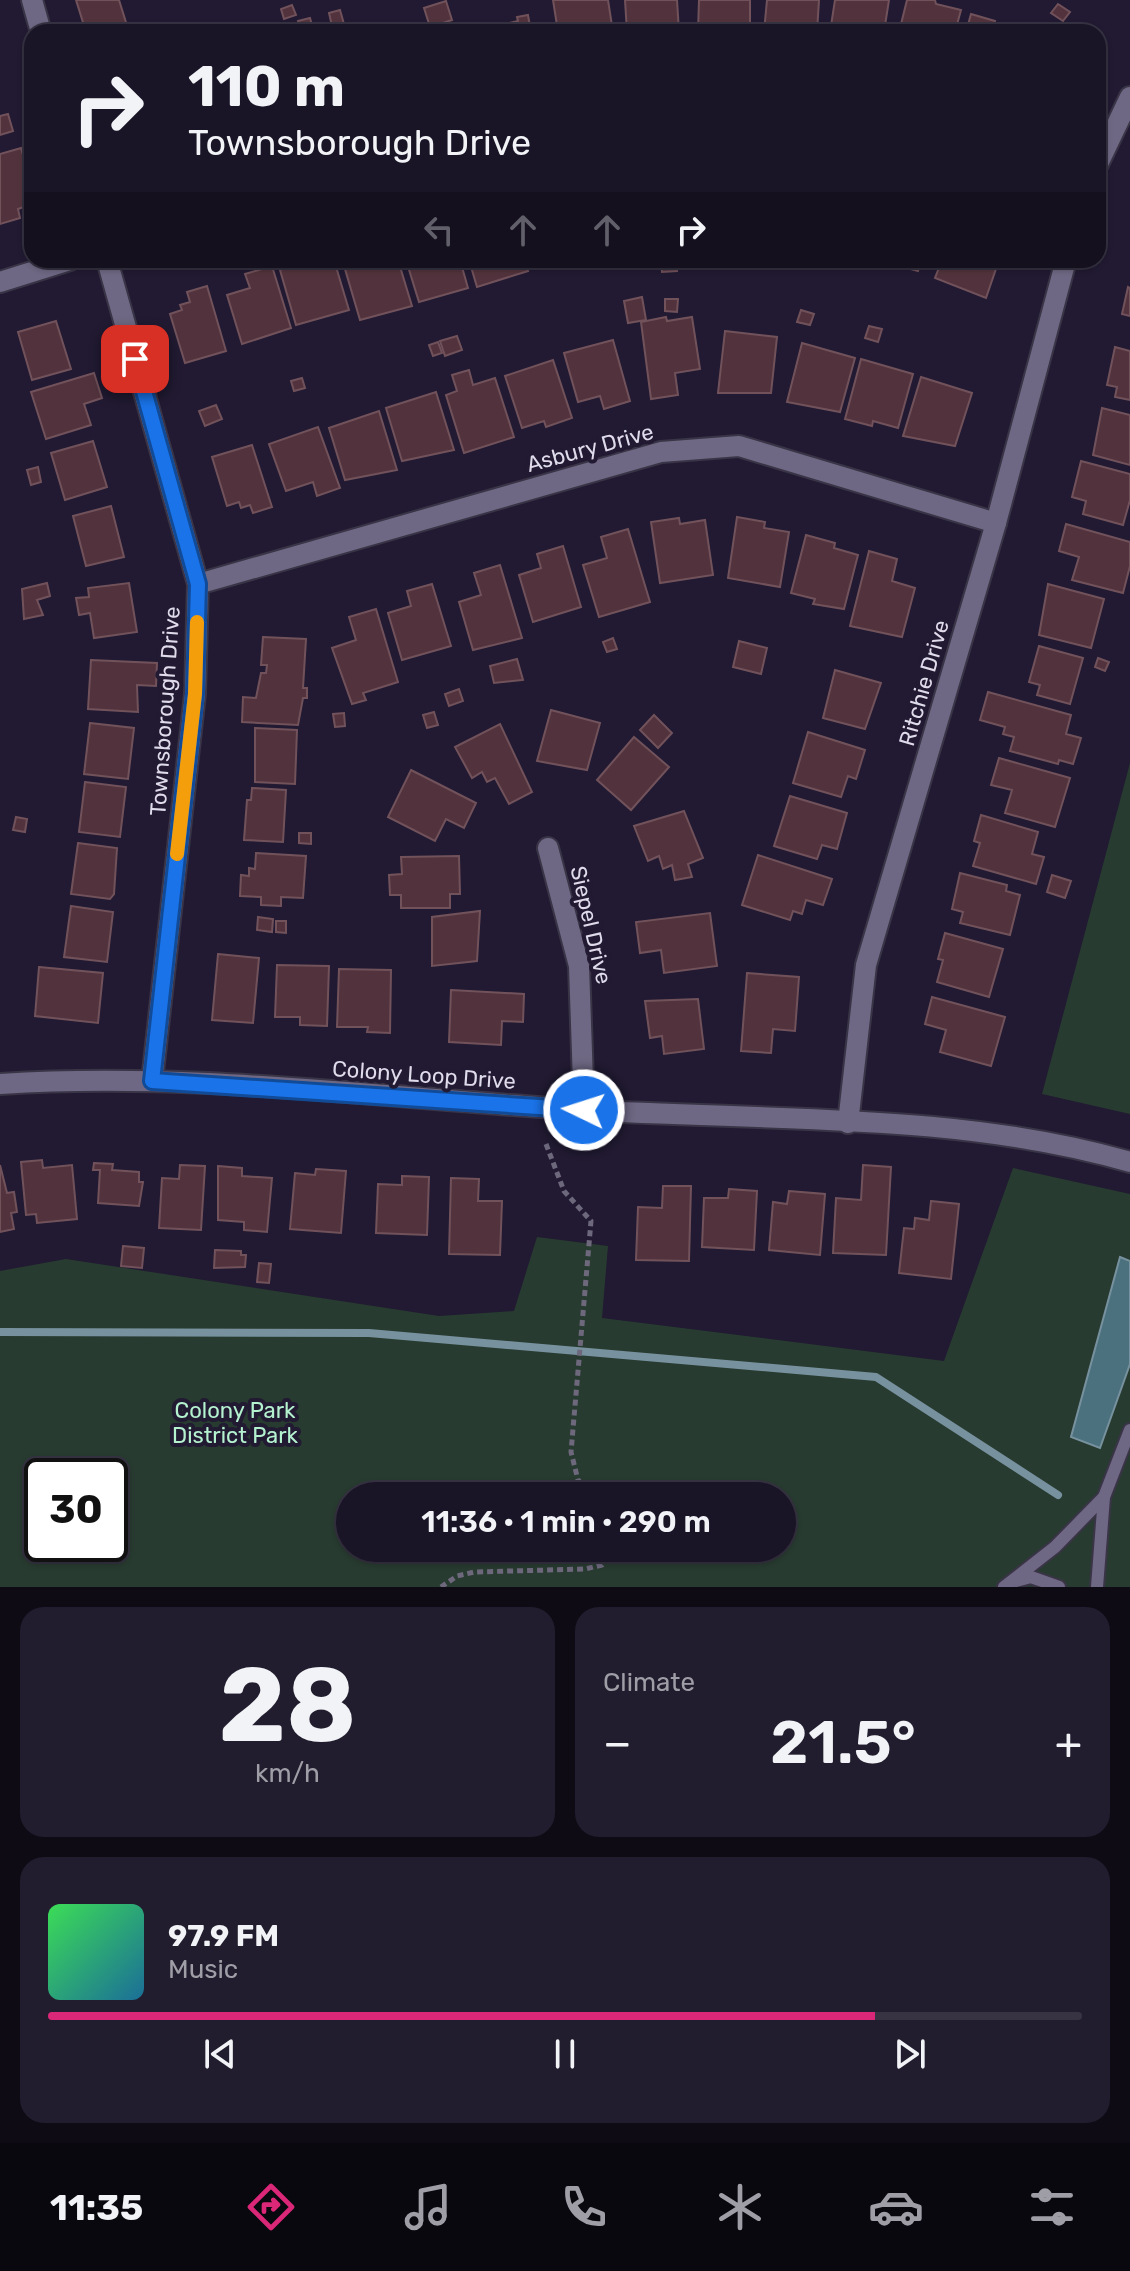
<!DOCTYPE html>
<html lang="en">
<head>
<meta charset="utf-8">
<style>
  :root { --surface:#191426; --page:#221d2e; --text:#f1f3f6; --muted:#9f9ea7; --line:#373343; --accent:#db2777 }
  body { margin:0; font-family:Rubik,sans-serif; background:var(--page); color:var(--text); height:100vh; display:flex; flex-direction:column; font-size:30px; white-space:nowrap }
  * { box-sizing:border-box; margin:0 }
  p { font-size:26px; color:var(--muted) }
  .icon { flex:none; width:44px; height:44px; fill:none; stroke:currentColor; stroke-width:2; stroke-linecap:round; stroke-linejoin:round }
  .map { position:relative; height:1587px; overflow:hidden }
  .side { display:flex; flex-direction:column; gap:20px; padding:20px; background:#0e0b15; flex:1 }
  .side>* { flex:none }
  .banner { position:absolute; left:24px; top:24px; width:1082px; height:244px; border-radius:24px; box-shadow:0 2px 6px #0004,0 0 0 2px var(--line); background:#191426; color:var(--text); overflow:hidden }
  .speed { position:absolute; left:24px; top:1458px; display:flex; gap:16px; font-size:40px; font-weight:700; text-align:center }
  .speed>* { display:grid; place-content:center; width:104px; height:104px; border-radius:50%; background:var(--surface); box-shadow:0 2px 6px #0004,0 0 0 2px var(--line); line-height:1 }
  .speed .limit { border:4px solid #111; border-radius:12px; background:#fff; color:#111 }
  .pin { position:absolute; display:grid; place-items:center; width:68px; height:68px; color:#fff; margin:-34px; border-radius:16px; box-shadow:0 4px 12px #0006 }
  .me { position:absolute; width:88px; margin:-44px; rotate:274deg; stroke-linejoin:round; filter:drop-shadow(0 0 6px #0008) }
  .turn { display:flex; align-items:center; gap:28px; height:168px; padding:0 32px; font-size:36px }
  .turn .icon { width:104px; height:104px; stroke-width:2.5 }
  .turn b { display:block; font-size:56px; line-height:68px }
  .lanes { display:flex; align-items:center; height:76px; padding:0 32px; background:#0003; justify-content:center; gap:40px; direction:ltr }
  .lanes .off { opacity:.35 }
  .big { font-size:60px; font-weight:600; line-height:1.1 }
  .side .tile { flex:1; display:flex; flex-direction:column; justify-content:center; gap:12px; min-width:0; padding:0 28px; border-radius:24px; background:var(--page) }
  .side .dial { align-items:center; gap:0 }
  .dial b { font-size:104px; line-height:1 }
  .song { display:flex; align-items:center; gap:24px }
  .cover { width:96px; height:96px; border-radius:12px; background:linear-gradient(135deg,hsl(130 70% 55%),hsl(200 70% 35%)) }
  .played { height:8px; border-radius:4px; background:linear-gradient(90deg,var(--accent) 80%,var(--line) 80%) }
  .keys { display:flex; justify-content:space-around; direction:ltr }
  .heat { display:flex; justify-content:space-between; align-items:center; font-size:44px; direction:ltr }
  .side .tiles { flex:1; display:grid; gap:20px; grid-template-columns:1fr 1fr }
  .tile:last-child { grid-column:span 2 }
  .trip { position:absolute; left:336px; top:1482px; width:460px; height:80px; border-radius:40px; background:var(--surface); box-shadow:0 2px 6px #0004,0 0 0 2px var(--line); font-weight:600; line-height:80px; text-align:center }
  .tab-bar { display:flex; height:128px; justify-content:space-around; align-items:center; background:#0a080f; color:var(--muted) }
  .tab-bar .icon { width:56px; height:56px }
  .tab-bar .selected { color:var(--accent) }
  .tab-bar b { font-size:36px; color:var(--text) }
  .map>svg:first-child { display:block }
</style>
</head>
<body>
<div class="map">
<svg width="1130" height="1587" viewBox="0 0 1130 1587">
  <rect width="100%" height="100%" fill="#211a32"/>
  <!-- green -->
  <g fill="#283b30" fill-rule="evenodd">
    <path d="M1130,763V1114L1042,1094Z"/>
    <path d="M1013,1168L1130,1194V1587H0V1271L66,1259L439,1316L514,1311L537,1237L608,1246L602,1318L944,1361ZM42,1476H110V1544H42ZM350,1496H782V1548H350Z"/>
  </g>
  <!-- water -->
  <path fill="#4a717d" stroke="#77919e" stroke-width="2" d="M1120,1257L1130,1261V1364L1100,1448L1071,1437Z"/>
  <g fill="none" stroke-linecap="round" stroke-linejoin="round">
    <!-- stream -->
    <path stroke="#77919e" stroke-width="8" d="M0,1332L369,1333L876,1377L1058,1495"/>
  </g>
  <!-- building -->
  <g fill="#52333d" stroke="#71525b" stroke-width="2">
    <path d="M76,0H119L129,32H86Z"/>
    <path d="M553,0H608L613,32H558Z"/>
    <path d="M625,0H677L679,32H627Z"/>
    <path d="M699,0H750V31L698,32Z"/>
    <path d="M767,0H819L817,32H764Z"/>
    <path d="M835,0H889L884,32H830Z"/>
    <path d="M907,0H935L936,4L961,10L955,32H899Z"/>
    <path d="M446,1L452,20L430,27L424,8Z"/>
    <path d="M1058,4L1070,12L1063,21L1051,13Z"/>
    <path d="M292,5L296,15L284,19L281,9Z"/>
    <path d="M340,10L344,24L332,26L329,13Z"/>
    <path d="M971,14L995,21L992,32H966Z"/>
    <path d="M528,15L531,32H485L484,29L518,21L517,17Z"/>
    <path d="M310,18L313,29L301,32L298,21Z"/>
    <path d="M451,23L454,32H416L430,29Z"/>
    <path d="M8,114L13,131L0,135V116Z"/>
    <path d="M21,148L32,186V199L25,201L27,206L18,209L20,218L0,224V154Z"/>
    <path d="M304,260H334L349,310L296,325L280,270Z"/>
    <path d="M368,260H398L412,306L360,320L345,269Z"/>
    <path d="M406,260H460L468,288L419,302Z"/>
    <path d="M469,260H524L528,271L477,287Z"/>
    <path d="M661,260H676L677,271L662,272Z"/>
    <path d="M877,260H921L918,271Z"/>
    <path d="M942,260H999L986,298L935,278Z"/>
    <path d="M272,266L291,328L242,344L227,295L250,288L245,274Z"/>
    <path d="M207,286L226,351L185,363L170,314L182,310L180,305L190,302L187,292Z"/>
    <path d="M1128,287L1130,288V316L1122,314Z"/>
    <path d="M642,297L646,320L628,323L624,301Z"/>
    <path d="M665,299H678L677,312L665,311Z"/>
    <path d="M801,310L814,314L810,325L797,322Z"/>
    <path d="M666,317L667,321L692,317L700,369L675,373L678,395L651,399L641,322Z"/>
    <path d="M56,321L71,369L32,380L18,332Z"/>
    <path d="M869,326L882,329L878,342L865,338Z"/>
    <path d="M725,331L777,337L771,393H718Z"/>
    <path d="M457,336L462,350L445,356L440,341Z"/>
    <path d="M613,340L630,401L604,409L600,396L578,402L564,353Z"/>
    <path d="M438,342L442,353L433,356L429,345Z"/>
    <path d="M802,343L855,358L840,412L787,402Z"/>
    <path d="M1115,347L1130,351V400L1115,397L1117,387L1107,385Z"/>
    <path d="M861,359L913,374L898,428L873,421L872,426L845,419Z"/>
    <path d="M553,360L572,418L546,427L544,421L522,428L505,376Z"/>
    <path d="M469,370L473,385L495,378L514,437L464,453L446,395L457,391L452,375Z"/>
    <path d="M94,373L102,398L84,404L91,425L46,439L31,392Z"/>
    <path d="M921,377L972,393L955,446L903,436Z"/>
    <path d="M302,378L305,388L294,391L291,381Z"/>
    <path d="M436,392L454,450L402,461L386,408Z"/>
    <path d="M216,405L222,419L205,426L199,411Z"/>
    <path d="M1102,408L1130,415V465L1093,455Z"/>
    <path d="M379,411L397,470L345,480L329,428Z"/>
    <path d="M318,427L340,488L317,496L313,482L286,491L269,444Z"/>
    <path d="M93,441L107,487L65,500L51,453Z"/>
    <path d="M252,445L272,507L253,513L250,505L241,508L239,502L227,506L212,457Z"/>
    <path d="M1081,461L1130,474V500L1123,525L1083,514L1086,501L1072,497Z"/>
    <path d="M38,467L41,482L31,485L27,470Z"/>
    <path d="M111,506L124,557L86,566L73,516Z"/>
    <path d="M737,517L765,522L764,528L789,532L780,587L728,578Z"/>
    <path d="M679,518L680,524L705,520L713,575L660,583L651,522Z"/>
    <path d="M1066,524L1130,542V566L1123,593L1072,580L1079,557L1059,551Z"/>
    <path d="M628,529L650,602L599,617L583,565L607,558L601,537Z"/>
    <path d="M806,535L835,543L834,548L858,555L844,609L813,604L815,599L791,593Z"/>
    <path d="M563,546L581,607L533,622L519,575L541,568L537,554Z"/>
    <path d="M869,551L897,559L892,581L915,588L902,637L850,626Z"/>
    <path d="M500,565L522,638L473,650L459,602L481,595L474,573Z"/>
    <path d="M47,583L50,596L37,600L43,615L24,619L22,589Z"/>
    <path d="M129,583L137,632L94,638L90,613L79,615L76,598L89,597L88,588Z"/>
    <path d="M432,584L451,646L402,660L388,613L411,606L407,591Z"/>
    <path d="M1048,584L1104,599L1091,648L1039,635Z"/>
    <path d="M376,609L398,682L363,693L366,700L352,704L332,648L356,640L349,617Z"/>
    <path d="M263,637L306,639L303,688H307V698H303L298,725L242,722L243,697L256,698L261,673H266L267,665H261Z"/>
    <path d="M613,638L617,649L607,652L603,642Z"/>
    <path d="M739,641L767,648L761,674L733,667Z"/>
    <path d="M1039,646L1083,658L1070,704L1037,695L1040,685L1029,682Z"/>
    <path d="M1098,658L1109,662L1105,671L1095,667Z"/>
    <path d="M517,659L523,680L494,683L490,666Z"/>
    <path d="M91,660L157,663L156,686L137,685L138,712L88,709Z"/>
    <path d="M835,670L881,683L865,729L823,718Z"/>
    <path d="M459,689L463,701L449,706L445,694Z"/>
    <path d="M988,692L1071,715L1066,734L1081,738L1073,764L1059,760L1058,764L1010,751L1014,737L1003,734L1005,727L980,720Z"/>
    <path d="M551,710L600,723L587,770L537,761Z"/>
    <path d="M434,712L438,725L427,728L423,715Z"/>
    <path d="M344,713L345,726L335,727L333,714Z"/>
    <path d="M654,715L672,733L658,748L640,730Z"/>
    <path d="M90,723L134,728L128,779L84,774Z"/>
    <path d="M500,724L532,792L509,804L495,778L487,782L482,772L472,778L455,747Z"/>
    <path d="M255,728L297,730L295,784L255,782Z"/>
    <path d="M808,732L865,750L856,779L848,776L841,797L793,783Z"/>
    <path d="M634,737L669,767L631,810L597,780Z"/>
    <path d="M999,758L1070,778L1055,827L1005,813L1012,790L991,785Z"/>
    <path d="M411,770L476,803L464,828L446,819L435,841L388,817Z"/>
    <path d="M85,782L126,787L120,837L79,832Z"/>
    <path d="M252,788L286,790L283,842L244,840L247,800H251Z"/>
    <path d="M790,796L847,813L837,849L822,845L817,859L774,846Z"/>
    <path d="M684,811L703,858L688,864L692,877L675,880L672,865L663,869L659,856L648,861L634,826Z"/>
    <path d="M981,815L1038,832L1032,854L1044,857L1036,884L973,866L980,843L974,841Z"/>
    <path d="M16,817L27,819L25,832L13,830Z"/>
    <path d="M299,833H311V844L299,843Z"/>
    <path d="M78,843L117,848L114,894L110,899L71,894Z"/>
    <path d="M256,853L306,856L303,898L281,897V906L261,905V897L240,896L241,875L249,876V868L255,869Z"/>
    <path d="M758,855L832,879L823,905L806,900L802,914L793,911L790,920L742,905Z"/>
    <path d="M459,856L460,894H450V908H401V895H390L389,875L402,874L401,857Z"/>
    <path d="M960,873L1007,885L1006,891L1020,895L1010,935L960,923L963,912L952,909Z"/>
    <path d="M1052,875L1071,881L1065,898L1047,892Z"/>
    <path d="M71,906L113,912L107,962L64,957Z"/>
    <path d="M480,911L477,961L432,966V917Z"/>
    <path d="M710,913L717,966L664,973L661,950L640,953L636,922Z"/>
    <path d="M258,917L273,919L272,932L257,930Z"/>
    <path d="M276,921H286V933L276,932Z"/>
    <path d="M945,933L1003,949L989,997L937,982L943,960L938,959Z"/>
    <path d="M218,954L259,958L253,1023L212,1020Z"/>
    <path d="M277,965L329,966L327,1026L300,1025V1017H275Z"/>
    <path d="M39,967L103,973L98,1023L35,1016Z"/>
    <path d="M339,969L391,970L390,1033L367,1032L368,1027H337Z"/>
    <path d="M747,973L799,977L795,1031L773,1029L771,1053L741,1051Z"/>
    <path d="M451,990L524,994L523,1022L502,1021L501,1045L449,1042Z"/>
    <path d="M932,997L1005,1017L991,1066L940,1052L946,1030L925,1024Z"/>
    <path d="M698,999L704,1049L664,1054L662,1036L650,1038L645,1001Z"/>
    <path d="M42,1160L43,1168L72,1165L77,1219L37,1223L36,1214L26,1215L21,1162Z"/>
    <path d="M94,1163L113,1164L112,1170L139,1172V1182H143L139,1206L98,1203L100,1170H93Z"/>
    <path d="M0,1165L7,1193L14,1192L17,1212L11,1213L14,1229L0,1232Z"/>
    <path d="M180,1165L205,1166L201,1230L159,1228L162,1178L179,1179Z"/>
    <path d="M863,1165L891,1167L886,1255L833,1253L836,1198L861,1200Z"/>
    <path d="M218,1166L242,1168V1176L272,1178L267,1232L244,1230V1222L218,1220Z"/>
    <path d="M316,1169L346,1171L341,1233L290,1229L295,1173L315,1175Z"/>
    <path d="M402,1176L429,1177L427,1235L376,1233L378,1184L402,1185Z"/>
    <path d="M451,1178L479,1179L478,1201H502L500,1255L449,1254Z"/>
    <path d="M663,1186H691L689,1261L636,1260L638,1207L662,1208Z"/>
    <path d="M729,1189L757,1191L754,1250L702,1247L704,1198H728Z"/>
    <path d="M789,1191L825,1194L820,1255L769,1250L773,1202L787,1204Z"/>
    <path d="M931,1201L959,1204L951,1279L899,1273L904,1228L914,1229L915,1218L929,1220Z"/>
    <path d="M123,1246L144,1248L142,1268L121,1266Z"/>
    <path d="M215,1250L241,1251V1255H246L245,1267L214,1268Z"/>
    <path d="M259,1263L271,1264L269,1283L257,1282Z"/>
  </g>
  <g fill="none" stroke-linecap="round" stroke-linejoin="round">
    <!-- lane casing -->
    <g stroke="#3a3447" stroke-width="16">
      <g id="lane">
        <path d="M1016,1581L1031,1577L1059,1587"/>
        <path d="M1004,1587L1055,1547L1104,1497"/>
        <path d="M1097,1587L1104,1497L1130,1430"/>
      </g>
    </g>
    <!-- street casing -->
    <g stroke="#3a3447" stroke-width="24">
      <g id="street">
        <path d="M32,0L41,32"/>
        <path d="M1098,164L1130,97"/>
        <path d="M107,260L198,584L195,694L152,1081"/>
        <path d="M0,282L70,260"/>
        <path d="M198,584L661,452L739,446L996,523"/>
        <path d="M548,848L579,966L584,1110"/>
        <path d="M0,1084C193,1071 392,1099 585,1110C763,1121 958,1112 1130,1162"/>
        <path d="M848,1123L866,965L996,523L1066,260"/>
      </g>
    </g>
    <!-- path -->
    <g stroke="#6e687d" stroke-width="5" stroke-dasharray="6 4" stroke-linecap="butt">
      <path d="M546,1144L564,1191L591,1221L571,1452L578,1480L594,1496"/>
      <path d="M441,1587L457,1576L474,1572L585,1569L602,1565L617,1548"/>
    </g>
    <!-- lane -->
    <use href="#lane" stroke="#6f6884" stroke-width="12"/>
    <!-- street -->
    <use href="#street" stroke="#6f6884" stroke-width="20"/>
  </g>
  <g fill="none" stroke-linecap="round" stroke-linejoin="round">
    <!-- route casing -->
    <g stroke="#114b97" stroke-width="20">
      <path id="route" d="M135,359L198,584L195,694L152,1081L584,1110"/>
    </g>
    <!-- route -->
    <use href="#route" stroke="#1a73e8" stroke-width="14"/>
    <!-- slow -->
    <path stroke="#f59e0b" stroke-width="14" d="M177,854L195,694L197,622"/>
  </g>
  <g text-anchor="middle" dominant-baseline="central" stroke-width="8" stroke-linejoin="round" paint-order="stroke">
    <!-- street labels -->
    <g font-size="22" fill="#dfdbeb" stroke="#211a32">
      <text transform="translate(590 448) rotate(-15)">Asbury Drive</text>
      <text transform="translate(924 683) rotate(-74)">Ritchie Drive</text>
      <text transform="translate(165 711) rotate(-86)">Townsborough Drive</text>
      <text transform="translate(591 925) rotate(77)">Siepel Drive</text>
      <text transform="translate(424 1075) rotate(4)">Colony Loop Drive</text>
    </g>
    <!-- park labels -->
    <g font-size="22" fill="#b4f1cf" stroke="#211a32">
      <text x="235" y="1410">Colony Park<tspan x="235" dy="25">District Park</tspan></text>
    </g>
  </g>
</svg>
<div class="speed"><div class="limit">30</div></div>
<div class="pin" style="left:135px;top:359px;background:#d93025"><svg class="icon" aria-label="arrive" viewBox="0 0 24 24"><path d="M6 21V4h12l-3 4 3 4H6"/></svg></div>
<svg class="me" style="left:584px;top:1110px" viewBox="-20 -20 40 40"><circle r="17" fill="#1a73e8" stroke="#fff" stroke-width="3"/><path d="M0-11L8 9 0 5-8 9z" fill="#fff"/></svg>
<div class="trip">11:36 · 1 min · 290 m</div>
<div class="banner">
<div class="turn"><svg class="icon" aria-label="right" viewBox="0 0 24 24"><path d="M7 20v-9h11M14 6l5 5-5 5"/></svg><div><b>110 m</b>Townsborough Drive</div></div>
<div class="lanes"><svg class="icon off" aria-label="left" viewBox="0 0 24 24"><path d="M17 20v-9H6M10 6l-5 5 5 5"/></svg><svg class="icon off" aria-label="ahead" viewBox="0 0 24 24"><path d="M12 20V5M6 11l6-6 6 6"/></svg><svg class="icon off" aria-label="ahead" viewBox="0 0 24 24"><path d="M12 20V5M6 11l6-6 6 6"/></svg><svg class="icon" aria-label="right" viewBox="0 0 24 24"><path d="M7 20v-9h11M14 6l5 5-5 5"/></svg></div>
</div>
</div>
<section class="side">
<div class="tiles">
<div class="tile dial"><b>28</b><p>km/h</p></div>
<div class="tile"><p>Climate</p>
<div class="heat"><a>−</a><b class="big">21.5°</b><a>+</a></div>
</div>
<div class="tile">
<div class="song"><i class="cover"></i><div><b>97.9 FM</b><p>Music</p></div></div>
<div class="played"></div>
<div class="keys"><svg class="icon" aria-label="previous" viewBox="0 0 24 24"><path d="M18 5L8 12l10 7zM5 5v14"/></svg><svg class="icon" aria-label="pause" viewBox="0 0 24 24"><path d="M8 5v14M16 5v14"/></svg><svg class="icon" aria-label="next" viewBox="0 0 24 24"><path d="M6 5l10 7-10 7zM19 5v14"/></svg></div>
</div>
</div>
</section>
<nav class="tab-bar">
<b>11:35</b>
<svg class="icon selected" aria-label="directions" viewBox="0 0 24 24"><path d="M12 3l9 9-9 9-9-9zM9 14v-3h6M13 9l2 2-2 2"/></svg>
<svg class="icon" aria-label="music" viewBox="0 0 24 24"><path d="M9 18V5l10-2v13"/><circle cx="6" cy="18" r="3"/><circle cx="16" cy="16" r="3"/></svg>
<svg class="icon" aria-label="phone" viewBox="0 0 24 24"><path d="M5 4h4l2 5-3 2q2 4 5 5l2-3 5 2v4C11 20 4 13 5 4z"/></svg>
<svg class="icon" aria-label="climate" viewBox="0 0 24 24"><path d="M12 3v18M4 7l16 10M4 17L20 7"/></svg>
<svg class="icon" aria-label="car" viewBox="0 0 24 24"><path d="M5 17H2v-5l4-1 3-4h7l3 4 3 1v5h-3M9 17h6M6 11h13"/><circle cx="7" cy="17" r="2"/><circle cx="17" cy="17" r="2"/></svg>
<svg class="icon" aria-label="filters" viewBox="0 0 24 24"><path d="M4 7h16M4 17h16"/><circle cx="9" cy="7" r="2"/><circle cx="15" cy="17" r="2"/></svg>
</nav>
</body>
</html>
